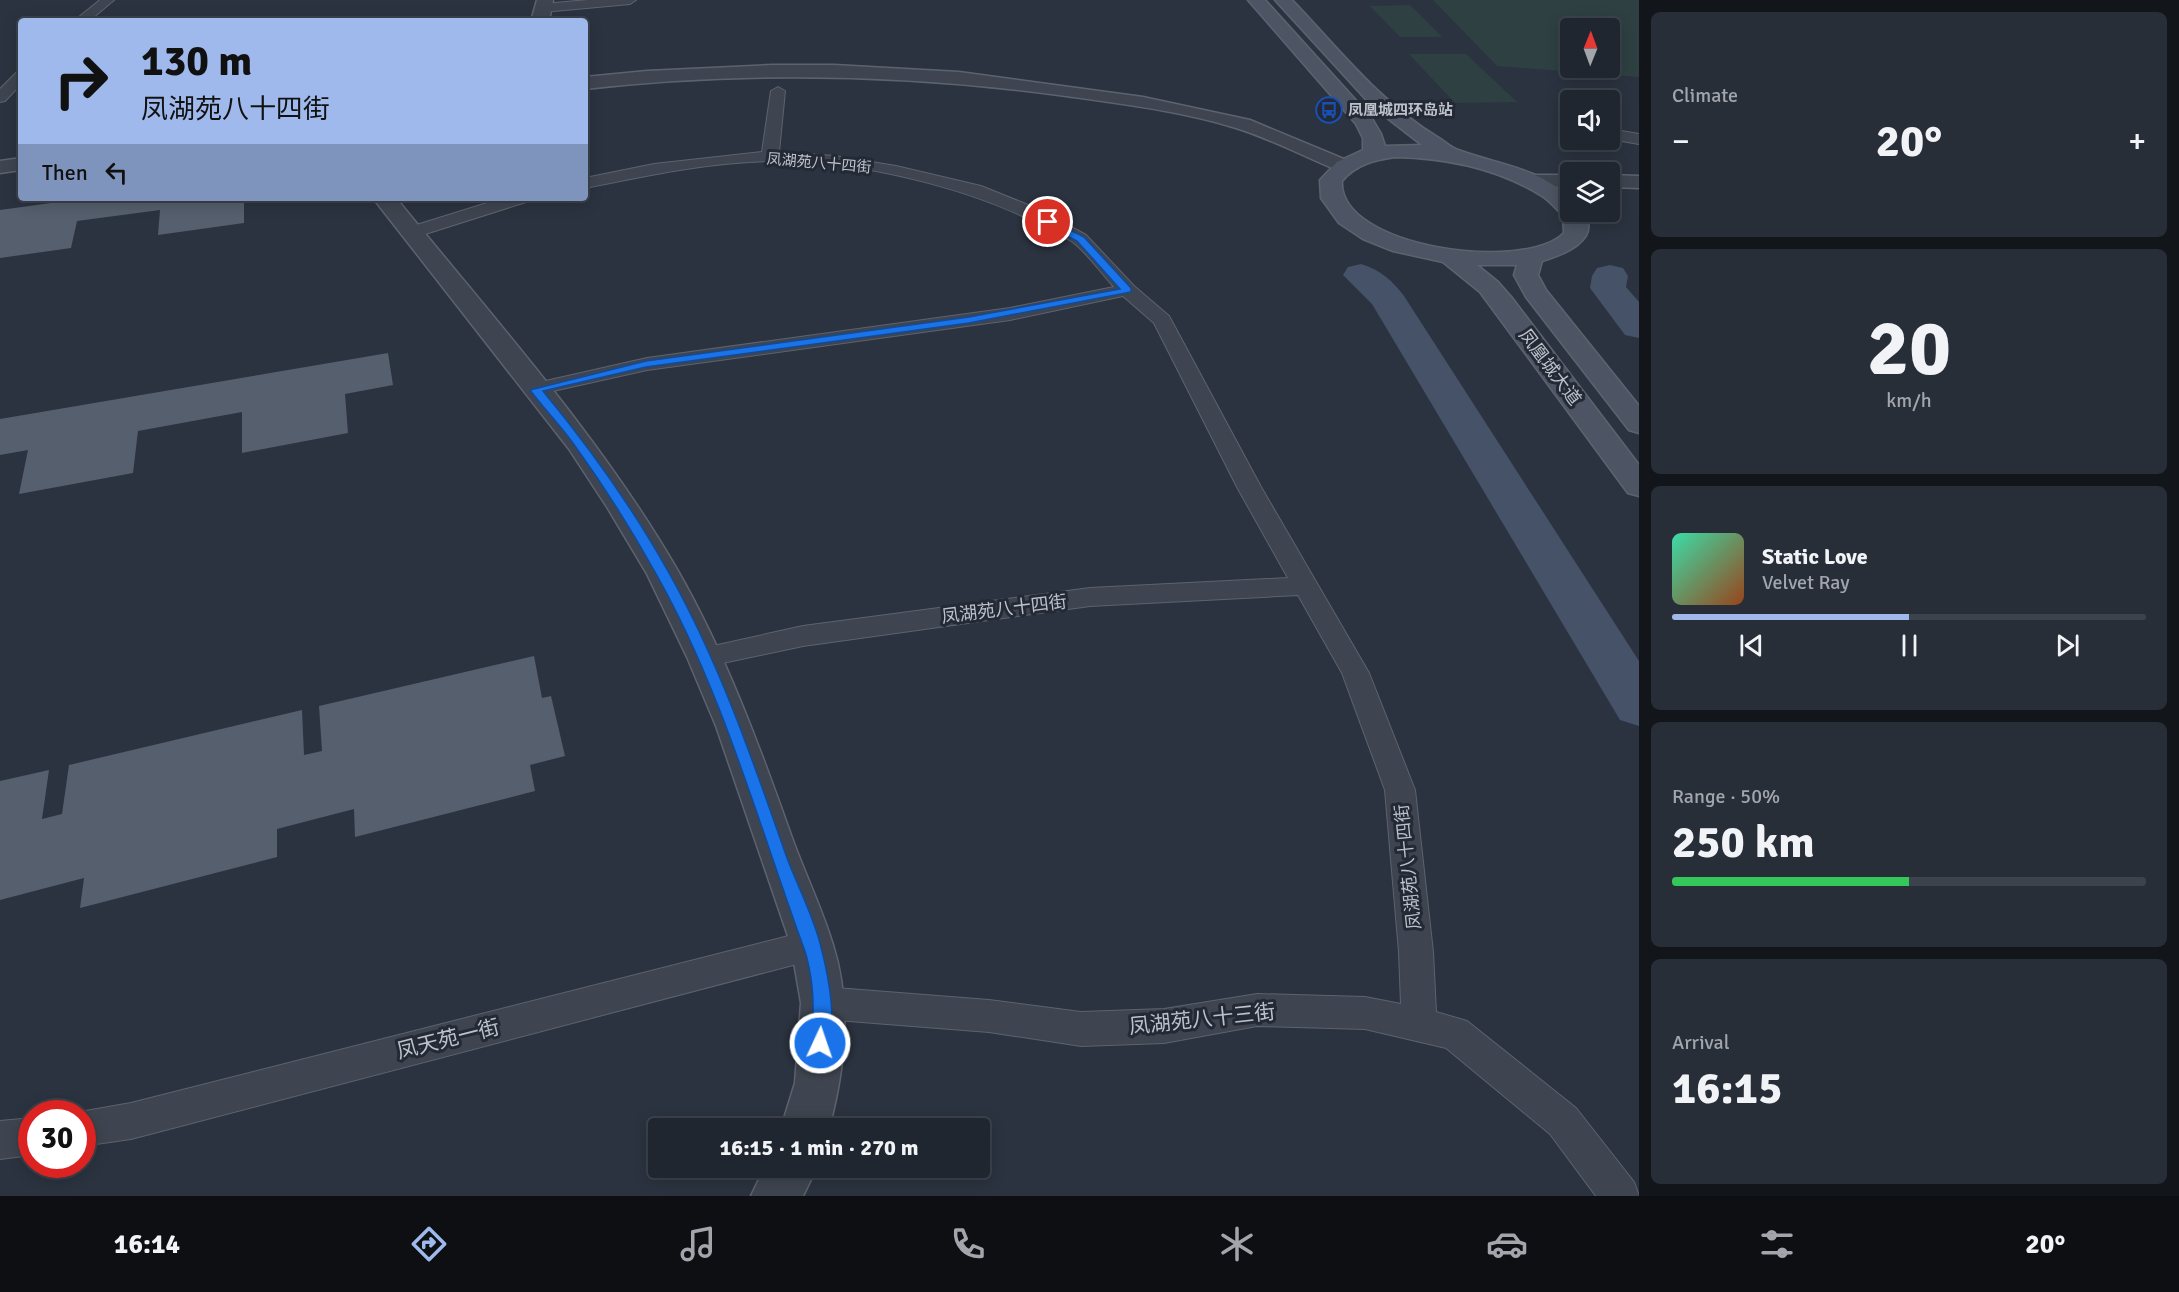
<!DOCTYPE html>
<html lang="en">
<head>
<meta charset="utf-8">
<style>
  :root { --surface:#202630; --page:#282e38; --text:#f1f3f6; --muted:#a2a5ab; --line:#3d434c; --accent:#9fb9ec }
  body { margin:0; font-family:Signika,"Noto Sans SC",sans-serif; background:var(--page); color:var(--text); height:100vh; display:flex; flex-direction:column; font-size:22px; white-space:nowrap }
  * { box-sizing:border-box; margin:0 }
  p { font-size:20px; color:var(--muted) }
  .icon { flex:none; width:33px; height:33px; fill:none; stroke:currentColor; stroke-width:2; stroke-linecap:round; stroke-linejoin:round }
  .map { position:relative; flex:1; overflow:hidden }
  .side { display:flex; flex-direction:column; gap:12px; padding:12px; background:#12151a; width:540px }
  .side>* { flex:none }
  .banner { position:absolute; left:18px; top:18px; width:570px; height:183px; border-radius:6px; box-shadow:0 3px 15px #0003,0 0 0 2px var(--line); background:#9fb9ec; color:#111; overflow:hidden }
  .needle { width:39px; rotate:1deg }
  .buttons { position:absolute; left:1560px; top:18px; display:grid; gap:12px }
  .buttons a { display:grid; place-items:center; width:60px; height:60px; border-radius:6px; background:var(--surface); box-shadow:0 3px 15px #0003,0 0 0 2px var(--line); font-size:30px }
  .speed { position:absolute; left:18px; top:1100px; display:flex; gap:12px; font-size:30px; font-weight:700; text-align:center }
  .speed>* { display:grid; place-content:center; width:78px; height:78px; border-radius:50%; background:var(--surface); box-shadow:0 3px 15px #0003,0 0 0 2px var(--line); line-height:1 }
  .speed .limit { border:9px solid #d22; background:#fff; color:#111 }
  .pin { position:absolute; display:grid; place-items:center; width:51px; height:51px; color:#fff; margin:-26px; border:3px solid #fff; border-radius:50%; box-shadow:0 2px 6px #0007 }
  .me { position:absolute; width:66px; margin:-33px; rotate:3deg; stroke-linejoin:round; filter:drop-shadow(0 0 4px #0008) }
  .turn { display:flex; align-items:center; gap:21px; height:126px; padding:0 24px; font-size:27px }
  .turn .icon { width:78px; height:78px; stroke-width:2.5 }
  .turn b { display:block; font-size:42px; line-height:51px }
  .then { display:flex; align-items:center; height:57px; padding:0 24px; background:#0003; gap:12px; font-size:22px }
  .big { font-size:45px; font-weight:700; line-height:1.1 }
  .side .tile { flex:1; display:flex; flex-direction:column; justify-content:center; gap:9px; min-width:0; padding:0 21px; border-radius:9px; background:var(--page) }
  .side .dial { align-items:center; gap:0 }
  .dial b { font-size:78px; line-height:1 }
  .song { display:flex; align-items:center; gap:18px }
  .cover { width:72px; height:72px; border-radius:9px; background:linear-gradient(135deg,hsl(160 70% 55%),hsl(20 70% 35%)) }
  .played { height:6px; border-radius:3px; background:linear-gradient(90deg,var(--accent) 50%,var(--line) 50%) }
  .keys { display:flex; justify-content:space-around; direction:ltr }
  .heat { display:flex; justify-content:space-between; align-items:center; font-size:33px; direction:ltr }
  .charge { height:9px; border-radius:4px; background:linear-gradient(90deg,#34c759 50%,var(--line) 0) }
  .trip { position:absolute; left:648px; top:1118px; width:342px; height:60px; border-radius:6px; background:var(--surface); box-shadow:0 3px 15px #0003,0 0 0 2px var(--line); font-weight:700; line-height:60px; text-align:center }
  .tab-bar { display:flex; height:96px; justify-content:space-around; align-items:center; background:#0d0f13; color:var(--muted) }
  .tab-bar .icon { width:42px; height:42px }
  .tab-bar .on { color:var(--accent) }
  .tab-bar b { font-size:27px; color:var(--text) }
  main { display:flex; flex:1; min-height:0 }
  .map>svg:first-child { display:block }
</style>
</head>
<body>
<main>
<div class="map">
<svg width="1639" height="1196" viewBox="0 0 1639 1196">
  <rect width="100%" height="100%" fill="#2b3340"/>
  <!-- green -->
  <g fill="#2e4042" fill-rule="evenodd">
    <path d="M1433,0H1639V77L1497,66ZM1570,28H1610V68H1570Z"/>
    <path d="M1410,5L1442,37H1400L1370,6Z"/>
    <path d="M1409,54H1466L1517,102L1455,103Z"/>
  </g>
  <g fill="none" stroke-linecap="round" stroke-linejoin="round">
    <!-- canal -->
    <g fill="#455268" fill-rule="evenodd">
      <path d="M1361,264C1379,269 1393,281 1404,296L1639,661V726L1620,720L1372,304L1343,275L1348,267Z"/>
      <path d="M1610,265L1623,268L1628,276L1626,287L1639,302V338L1625,335L1590,288L1592,276L1597,268Z"/>
    </g>
  </g>
  <!-- building -->
  <g fill="#565f6d">
    <path d="M87,198H244V223L158,235L160,210L77,221L71,248L0,258V210Z"/>
    <path d="M388,353L393,385L345,394L348,433L242,453V412L138,431L133,473L19,494L28,450L0,455V419Z"/>
    <path d="M534,656L542,698L551,696L565,756L530,765L535,791L355,837L354,809L277,829V857L80,908L84,878L0,900V781L49,770L42,819L62,814L69,765L302,710L304,755L322,751L319,706Z"/>
  </g>
  <g fill="none" stroke-linecap="round" stroke-linejoin="round">
    <!-- lane casing -->
    <g stroke="#5d636e" stroke-width="2">
      <g id="lane">
        <path d="M100,0H114L89,21H74Z"/>
        <path d="M588,0H636L630,4L543,12L537,8L543,4Z"/>
        <path d="M21,72V84L5,101L0,102V89L16,73Z"/>
        <path d="M778,87L785,91L779,152L835,156L896,166L981,186L1038,209L1086,235L1134,286L1169,316L1261,487L1369,673L1415,790L1433,952L1436,1012L1467,1021L1576,1108L1634,1182L1639,1196H1596L1550,1134L1446,1048L1365,1029L1257,1026L1164,1043L1081,1046L989,1032L823,1019L811,1014L806,1003L811,992L823,987L989,1000L1081,1012L1164,1009L1257,994L1365,997L1401,1004L1399,952L1385,790L1342,673L1298,595L1090,606L803,646L704,667L695,664L691,657L695,650L803,626L1090,588L1288,578L1237,487L1154,323L1123,296L1010,320L647,370L535,395L528,393L524,389L528,385L647,358L1010,308L1114,287C1101,273 1089,255 1074,243C1066,237 1055,233 1046,228C974,188 853,159 770,161C708,162 645,176 585,188V178L654,164L762,152L771,91Z"/>
        <path d="M1610,129L1639,134V144L1610,139Z"/>
        <path d="M503,198H528L526,202L419,236H407L404,232L407,228Z"/>
        <path d="M812,930L824,934L828,945L824,956L812,960L131,1139L82,1146V1113H74L131,1103Z"/>
        <path d="M32,1118V1155L0,1159V1121Z"/>
      </g>
    </g>
    <!-- street casing -->
    <g stroke="#5d636e" stroke-width="3">
      <g id="street">
        <path d="M537,0H553L549,21H531Z"/>
        <path d="M772,65H834L959,72L1143,97L1250,120L1351,162L1355,166L1351,170H1337C1303,156 1271,139 1236,128C1181,111 1123,104 1066,96C905,74 746,71 585,89V77L647,71Z"/>
        <path d="M21,158V170L0,173V161Z"/>
        <path d="M1535,175H1570V187L1527,186L1524,181L1527,176Z"/>
        <path d="M1610,175L1639,176V188L1610,187Z"/>
        <path d="M373,198H396C494,319 600,436 678,571C726,655 759,745 791,835C804,872 822,908 833,945C852,1005 845,1069 829,1128H781L795,1083L801,1003L791,945L716,726L687,657L647,574L607,507L569,449Z"/>
        <path d="M765,1167H817L803,1196H751Z"/>
      </g>
    </g>
    <!-- secondary casing -->
    <g stroke="#5d636e" stroke-width="3">
      <path id="secondary" d="M1248,0H1265L1371,117L1381,134L1385,146L1422,145L1373,107L1275,0H1292C1338,48 1381,104 1439,138C1445,142 1452,148 1458,150C1499,165 1537,167 1570,198V212H1583C1603,240 1562,255 1542,261L1538,275L1546,290L1639,406V433L1629,430L1526,297L1514,275L1517,265H1477L1498,282L1512,298L1639,465V496L1628,493L1480,292L1443,262L1393,251L1363,239L1339,223L1321,198L1320,180L1337,162L1363,150V138L1356,124ZM1395,157C1447,158 1497,168 1542,196C1550,201 1556,209 1563,215L1564,233C1525,273 1338,248 1342,181C1356,164 1375,160 1395,157Z"/>
    </g>
    <!-- lane -->
    <use href="#lane" fill="#3f4550" fill-rule="evenodd"/>
    <!-- street -->
    <use href="#street" fill="#3f4550" fill-rule="evenodd"/>
    <!-- secondary -->
    <use href="#secondary" fill="#4d5463" fill-rule="evenodd"/>
  </g>
  <!-- route -->
  <path fill="#1a73e8" stroke="#114b97" stroke-width="1.5" d="M1048,219L1084,237L1131,288V292L969,323L646,367L543,391C590,448 633,508 669,573C720,664 753,761 787,858C798,887 814,917 821,947C828,974 838,1023 827,1050L820,1052L814,1050C808,1036 814,1019 813,1005C813,986 809,960 802,943C757,819 721,688 655,572C631,529 604,486 575,446C561,426 544,409 530,390L646,361L969,317L1120,289L1077,241L1045,224V220Z"/>
  <!-- icons -->
  <defs>
    <g id="bus-ring" transform="scale(1.35)"><circle r="9.5" fill="#232a36" stroke="#1a4fb4" stroke-width="1.5"/><path d="M-5-6H5V4H4V6H2V4H-2V6H-4V4H-5ZM-3.5-4V0h7V-4ZM-3.5 1.2v1.5H-2V1.2ZM2 1.2v1.5H3.5V1.2Z" fill="#1a4fb4"/></g>
  </defs>
  <g fill-rule="evenodd">
    <use href="#bus-ring" x="1329" y="110"/>
  </g>
  <g text-anchor="middle" dominant-baseline="central" stroke-width="6" stroke-linejoin="round" paint-order="stroke">
    <!-- far-poi labels -->
    <g font-size="15" font-weight="bold" fill="#bcc1ca" stroke="#232a36" text-anchor="start">
      <text x="1348" y="110">凤凰城四环岛站</text>
    </g>
    <!-- far-street labels -->
    <g font-size="15" fill="#bcc1ca" stroke="#232a36">
      <text transform="translate(819 163) rotate(5)">凤湖苑八十四街</text>
    </g>
    <!-- street labels -->
    <g font-size="18" fill="#bcc1ca" stroke="#232a36">
      <text transform="translate(1550 367) rotate(53)">凤凰城大道</text>
      <text transform="translate(1004 609) rotate(-7)">凤湖苑八十四街</text>
      <text transform="translate(1408 867) rotate(-96)">凤湖苑八十四街</text>
    </g>
    <!-- near-street labels -->
    <g font-size="21" fill="#bcc1ca" stroke="#232a36">
      <text transform="translate(1202 1019) rotate(-6)">凤湖苑八十三街</text>
      <text transform="translate(448 1039) rotate(-14)">凤天苑一街</text>
    </g>
  </g>
</svg>
<div class="buttons">
<a><svg class="needle" viewBox="-14 -14 28 28"><path d="M0-13l5 13h-10z" fill="#e53935"/><path d="M0 13l5-13h-10z" fill="#a2a5ab"/></svg></a>
<a><svg class="icon" aria-label="sound" viewBox="0 0 24 24"><path d="M4 9h4l5-4v14l-5-4H4zM17 9q2 3 0 6"/></svg></a>
<a><svg class="icon" aria-label="layers" viewBox="0 0 24 24"><path d="M12 4l9 5-9 5-9-5zM3 14l9 5 9-5"/></svg></a>
</div>
<div class="speed"><div class="limit">30</div></div>
<div class="pin" style="left:1048px;top:222px;background:#d93025"><svg class="icon" aria-label="arrive" viewBox="0 0 24 24"><path d="M6 21V4h12l-3 4 3 4H6"/></svg></div>
<svg class="me" style="left:820px;top:1043px" viewBox="-20 -20 40 40"><circle r="17" fill="#1a73e8" stroke="#fff" stroke-width="3"/><path d="M0-11L8 9 0 5-8 9z" fill="#fff"/></svg>
<div class="trip">16:15 · 1 min · 270 m</div>
<div class="banner">
<div class="turn"><svg class="icon" aria-label="right" viewBox="0 0 24 24"><path d="M7 20v-9h11M14 6l5 5-5 5"/></svg><div><b>130 m</b>凤湖苑八十四街</div></div>
<div class="then">Then<svg class="icon" aria-label="left" viewBox="0 0 24 24"><path d="M17 20v-9H6M10 6l-5 5 5 5"/></svg></div>
</div>
</div>
<section class="side">
<div class="tile"><p>Climate</p>
<div class="heat"><a>−</a><b class="big">20°</b><a>+</a></div>
</div>
<div class="tile dial"><b>20</b><p>km/h</p></div>
<div class="tile">
<div class="song"><i class="cover"></i><div><b>Static Love</b><p>Velvet Ray</p></div></div>
<div class="played"></div>
<div class="keys"><svg class="icon" aria-label="previous" viewBox="0 0 24 24"><path d="M18 5L8 12l10 7zM5 5v14"/></svg><svg class="icon" aria-label="pause" viewBox="0 0 24 24"><path d="M8 5v14M16 5v14"/></svg><svg class="icon" aria-label="next" viewBox="0 0 24 24"><path d="M6 5l10 7-10 7zM19 5v14"/></svg></div>
</div>
<div class="tile"><p>Range · 50%</p><b class="big">250 km</b><div class="charge"></div></div>
<div class="tile"><p>Arrival</p><b class="big">16:15</b></div>
</section>
</main>
<nav class="tab-bar">
<b>16:14</b>
<svg class="icon on" aria-label="directions" viewBox="0 0 24 24"><path d="M12 3l9 9-9 9-9-9zM9 14v-3h6M13 9l2 2-2 2"/></svg>
<svg class="icon" aria-label="music" viewBox="0 0 24 24"><path d="M9 18V5l10-2v13"/><circle cx="6" cy="18" r="3"/><circle cx="16" cy="16" r="3"/></svg>
<svg class="icon" aria-label="phone" viewBox="0 0 24 24"><path d="M5 4h4l2 5-3 2q2 4 5 5l2-3 5 2v4C11 20 4 13 5 4z"/></svg>
<svg class="icon" aria-label="climate" viewBox="0 0 24 24"><path d="M12 3v18M4 7l16 10M4 17L20 7"/></svg>
<svg class="icon" aria-label="car" viewBox="0 0 24 24"><path d="M5 17H2v-5l4-1 3-4h7l3 4 3 1v5h-3M9 17h6M6 11h13"/><circle cx="7" cy="17" r="2"/><circle cx="17" cy="17" r="2"/></svg>
<svg class="icon" aria-label="filters" viewBox="0 0 24 24"><path d="M4 7h16M4 17h16"/><circle cx="9" cy="7" r="2"/><circle cx="15" cy="17" r="2"/></svg>
<b>20°</b>
</nav>
</body>
</html>
